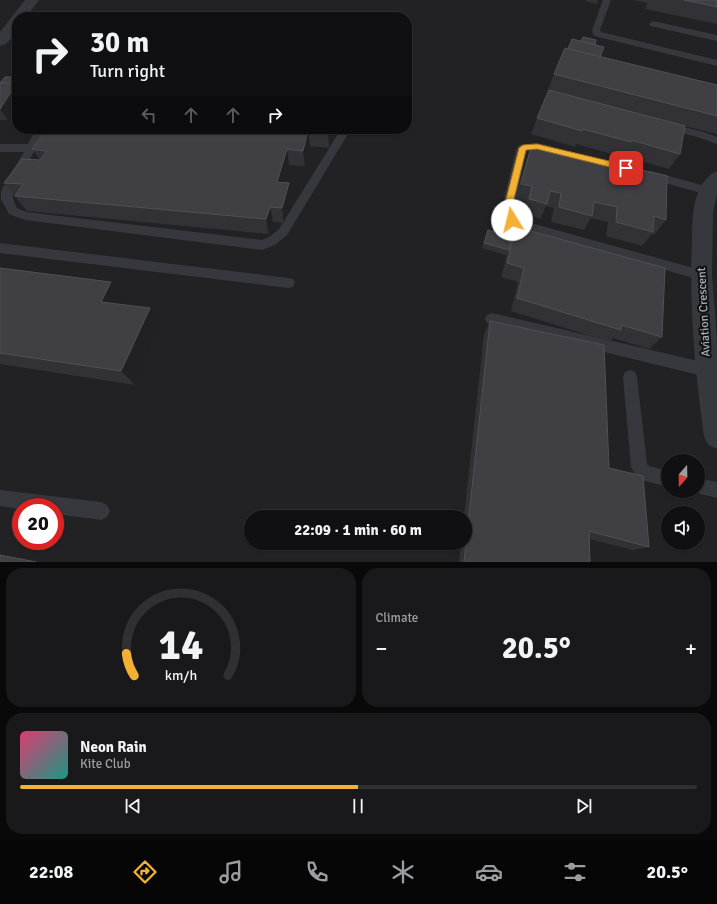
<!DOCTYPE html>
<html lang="en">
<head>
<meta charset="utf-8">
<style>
  :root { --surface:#101012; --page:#19191b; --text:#f1f3f6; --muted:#9c9d9f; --line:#303032; --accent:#f2b134 }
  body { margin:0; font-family:Signika,sans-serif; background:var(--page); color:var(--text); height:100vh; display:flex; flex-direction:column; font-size:15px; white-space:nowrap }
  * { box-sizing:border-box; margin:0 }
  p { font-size:13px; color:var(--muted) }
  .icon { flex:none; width:22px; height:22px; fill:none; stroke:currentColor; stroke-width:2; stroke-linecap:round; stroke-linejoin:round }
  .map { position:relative; height:562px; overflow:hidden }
  .details { display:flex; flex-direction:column; gap:6px; padding:6px; background:#09090a; flex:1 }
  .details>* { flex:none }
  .guide { position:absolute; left:12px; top:12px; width:400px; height:122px; border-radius:16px; box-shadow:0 1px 3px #0004,0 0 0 1px var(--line); background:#101012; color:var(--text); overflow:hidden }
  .needle { width:26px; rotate:200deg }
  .controls { position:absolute; left:661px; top:454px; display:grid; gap:8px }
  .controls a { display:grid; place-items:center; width:44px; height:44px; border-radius:50%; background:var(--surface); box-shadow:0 1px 3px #0004,0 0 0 1px var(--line); font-size:20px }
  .speed { position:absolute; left:12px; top:498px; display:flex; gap:8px; font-size:20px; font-weight:700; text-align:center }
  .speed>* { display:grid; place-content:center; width:52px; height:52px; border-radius:50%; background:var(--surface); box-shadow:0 1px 3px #0004,0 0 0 1px var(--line); line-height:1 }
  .speed .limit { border:6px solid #d22; background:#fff; color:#111 }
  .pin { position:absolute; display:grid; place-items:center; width:34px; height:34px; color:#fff; margin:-17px; border-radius:8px; box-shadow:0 2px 6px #0006 }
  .me { position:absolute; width:44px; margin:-22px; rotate:351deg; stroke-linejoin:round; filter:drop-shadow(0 0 3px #0008) }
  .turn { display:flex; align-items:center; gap:14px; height:84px; padding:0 12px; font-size:18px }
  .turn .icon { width:52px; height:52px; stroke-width:2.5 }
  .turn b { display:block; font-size:28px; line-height:34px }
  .lanes { display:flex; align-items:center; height:38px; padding:0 12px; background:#0003; justify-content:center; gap:20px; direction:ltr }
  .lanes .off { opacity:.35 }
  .big { font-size:30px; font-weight:800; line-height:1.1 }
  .details .widget { flex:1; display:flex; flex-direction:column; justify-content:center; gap:6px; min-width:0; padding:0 14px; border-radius:16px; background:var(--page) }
  .details .dial { align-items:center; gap:0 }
  .dial svg { height:104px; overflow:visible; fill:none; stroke:var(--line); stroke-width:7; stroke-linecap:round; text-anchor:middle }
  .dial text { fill:var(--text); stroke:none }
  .song { display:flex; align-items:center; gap:12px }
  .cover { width:48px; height:48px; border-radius:6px; background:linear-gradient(135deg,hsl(340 70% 55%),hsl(170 70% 35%)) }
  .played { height:4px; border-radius:2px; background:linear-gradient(90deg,var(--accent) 50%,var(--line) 50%) }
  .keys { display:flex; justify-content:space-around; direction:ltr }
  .heat { display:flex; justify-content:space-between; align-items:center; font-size:22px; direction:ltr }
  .details .tiles { flex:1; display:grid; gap:6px; grid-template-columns:1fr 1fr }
  .widget:last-child { grid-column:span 2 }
  .trip { position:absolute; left:244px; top:510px; width:228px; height:40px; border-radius:20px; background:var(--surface); box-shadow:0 1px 3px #0004,0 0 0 1px var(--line); font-weight:800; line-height:40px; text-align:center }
  .dock { display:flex; height:64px; justify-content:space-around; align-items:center; background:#060607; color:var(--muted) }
  .dock .icon { width:28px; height:28px }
  .dock .selected { color:var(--accent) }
  .dock b { font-size:18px; color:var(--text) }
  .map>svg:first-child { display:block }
</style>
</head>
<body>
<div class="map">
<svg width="717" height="562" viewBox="0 0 717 562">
  <rect width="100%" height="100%" fill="#161618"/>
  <!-- built -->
  <path fill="#222225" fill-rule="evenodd" d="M0,0H717V562H0ZM17,17H407V129H17ZM668,461H698V491H668ZM21,507H55V541H21ZM668,513H698V543H668ZM251,517H465V543H251Z"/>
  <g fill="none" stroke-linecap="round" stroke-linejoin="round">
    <!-- service -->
    <g fill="#37383d" fill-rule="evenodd">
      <path d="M603,0H611L600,30L601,32L717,60V66L594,36L592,30Z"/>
      <path d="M653,21L717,35V41L650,26L649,24Z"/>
      <path d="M667,123L704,132L717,137V144L697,137L663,128L662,126Z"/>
      <path d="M36,129H46L13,191V199L17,208L26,212L262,240L269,237L279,229L341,129H351L287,235L275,245L262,250L25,220L9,214L1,199V191L24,152H0V144H28Z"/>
      <path d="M537,143L551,146L552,149L551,152C544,153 534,151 526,151L513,214L520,220L701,270L706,271L707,275L706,279L701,280L516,228L503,219L501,211L516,150L519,145Z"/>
      <path d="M651,171L712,188L714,191L712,194L708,195L647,178L645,175L647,172Z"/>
      <path d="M0,243L288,278L293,279L295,283L293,287L288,288L0,253Z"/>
      <path d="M492,313L707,363L712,365L714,370L712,375L707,377L492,325L487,323L485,319L487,315Z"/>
      <path d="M630,370L635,372L637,377L647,464L649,466L668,471V487L638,479L631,467L623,377L625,372Z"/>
      <path d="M698,478L717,482V498L692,492L698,491Z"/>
      <path d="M0,490L101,502L107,505L110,511L107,517L101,520L55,514V507H21V509L0,506Z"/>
    </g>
    <!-- minor -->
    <g fill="#37383d" fill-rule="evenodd">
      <path d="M25,0H39L26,17H17C17,29 13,43 0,46V32Z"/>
      <path d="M717,171V194L713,212L712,275L717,340V449L708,445L704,436C695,371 689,307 692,241C692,225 692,206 699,190C703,182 709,174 717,171Z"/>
    </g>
  </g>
  <!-- wall -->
  <g fill="#323236">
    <path d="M586,0H598L597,4L586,1Z"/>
    <path d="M633,0H717V24L645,9L647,3Z"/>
    <path d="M595,45L600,57L717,85V134L685,126L680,154L669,169L623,156L622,157L576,144L575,147L531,134L554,74Z"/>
    <path d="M17,77V106L8,120H0V83Z"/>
    <path d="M47,129H334L329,148L310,146L305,166L289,165L284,182L291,198L284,223L273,222L269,234L27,211L4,183L40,160L32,149Z"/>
    <path d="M532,144L666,220L655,234H652L642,246L606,236L608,222L591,218L584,230L551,222L554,208L546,206L540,219L523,214L526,202L515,199L526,160Z"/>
    <path d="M516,227L662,337L649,349L613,338L610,342L511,311L518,282L501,277L507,255H506L482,248L488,230L512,237Z"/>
    <path d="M0,268L124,299L121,304L161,324L135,385L0,364Z"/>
    <path d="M490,321L609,468L649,547L633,550L589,539L590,562H459L461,543H465V517H464L484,334Z"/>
    <path d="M0,555L40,562H0Z"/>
  </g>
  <!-- shaded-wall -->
  <g fill="#212124">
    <path d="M17,83V106L8,120L0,109Z"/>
    <path d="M329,129H334L329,148L328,132Z"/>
    <path d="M308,130L310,146L305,166L303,151Z"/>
    <path d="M287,149L289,165L280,197L277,182Z"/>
    <path d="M289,183L291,198L284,223L282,208Z"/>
    <path d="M270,207L273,222L269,234L266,219Z"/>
    <path d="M111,282L124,299L114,318L101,302Z"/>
    <path d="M150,308L161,324L135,385L121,371Z"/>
  </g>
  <!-- building -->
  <g fill="#3f3f44" stroke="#4f5156">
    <path d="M684,0H717V7Z"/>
    <path d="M583,37L596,40L595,45L581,41Z"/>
    <path d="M572,39L604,47L600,57L568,49Z"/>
    <path d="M565,48L717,85V116L554,74Z"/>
    <path d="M5,77H17V84L0,83Z"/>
    <path d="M0,83H17L0,109Z"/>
    <path d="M549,90L685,126L680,154L631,140V142L583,129L582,131L537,118Z"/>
    <path d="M47,129H329L328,132L308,130L303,151L287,149L277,182L289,183L282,208L270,207L266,219L15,196L23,184L4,183L22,159L40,160L47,151L32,149Z"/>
    <path d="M532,144L667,176L666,220L654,216L653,232L616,222L617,207L594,202L592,216L559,207L561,193L550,191L547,204L529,199L532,186L521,184Z"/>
    <path d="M516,227L665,268L662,337L621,325V330L517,298L524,268L507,263Z"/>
    <path d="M488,230L512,237L509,250L484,243Z"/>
    <path d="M0,268L111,282L101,302L150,308L121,371L0,353Z"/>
    <path d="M490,321L604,345L609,468L643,476L649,547L589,531L590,562H464Z"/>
    <path d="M0,555L36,562H0Z"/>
  </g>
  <!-- route -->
  <path fill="#f2b134" stroke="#9d7322" d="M537,144L626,165L630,168L626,171L537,149L526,150L511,211V215L516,220L512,223L503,216V211L519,148L523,145Z"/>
  <g text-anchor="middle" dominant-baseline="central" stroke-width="4" stroke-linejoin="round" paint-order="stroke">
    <!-- street labels -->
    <g font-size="12" fill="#a8adb8" stroke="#111113">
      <text transform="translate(704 312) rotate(-93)">Aviation Crescent</text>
    </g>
  </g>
</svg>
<div class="controls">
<a><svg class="needle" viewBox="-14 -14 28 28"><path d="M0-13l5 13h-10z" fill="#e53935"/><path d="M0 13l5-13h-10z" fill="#9c9d9f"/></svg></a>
<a><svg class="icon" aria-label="sound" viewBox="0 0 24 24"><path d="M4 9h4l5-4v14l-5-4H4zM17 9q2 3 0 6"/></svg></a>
</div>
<div class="speed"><div class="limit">20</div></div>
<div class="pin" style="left:626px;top:168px;background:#d93025"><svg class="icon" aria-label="arrive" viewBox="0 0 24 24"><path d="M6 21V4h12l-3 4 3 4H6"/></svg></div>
<svg class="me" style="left:512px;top:220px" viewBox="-20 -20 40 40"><circle r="19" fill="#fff"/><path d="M0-13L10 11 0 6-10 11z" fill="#f2b134"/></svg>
<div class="trip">22:09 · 1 min · 60 m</div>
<div class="guide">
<div class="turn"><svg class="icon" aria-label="right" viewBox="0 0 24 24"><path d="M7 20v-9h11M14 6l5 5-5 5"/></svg><div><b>30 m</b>Turn right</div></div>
<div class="lanes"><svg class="icon off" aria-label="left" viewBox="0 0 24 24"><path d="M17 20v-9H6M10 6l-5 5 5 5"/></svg><svg class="icon off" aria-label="ahead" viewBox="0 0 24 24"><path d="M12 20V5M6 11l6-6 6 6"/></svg><svg class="icon off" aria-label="ahead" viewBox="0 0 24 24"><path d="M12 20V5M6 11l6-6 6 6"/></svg><svg class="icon" aria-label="right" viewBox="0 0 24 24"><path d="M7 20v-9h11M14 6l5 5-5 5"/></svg></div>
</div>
</div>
<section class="details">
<div class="tiles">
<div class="widget dial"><svg viewBox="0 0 100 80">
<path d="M14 69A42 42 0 1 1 86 69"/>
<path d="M14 69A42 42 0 0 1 8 52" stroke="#f2b134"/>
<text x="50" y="56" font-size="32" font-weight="700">14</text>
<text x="50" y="72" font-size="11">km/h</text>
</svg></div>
<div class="widget"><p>Climate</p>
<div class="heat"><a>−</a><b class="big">20.5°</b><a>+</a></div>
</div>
<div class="widget">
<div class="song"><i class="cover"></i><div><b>Neon Rain</b><p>Kite Club</p></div></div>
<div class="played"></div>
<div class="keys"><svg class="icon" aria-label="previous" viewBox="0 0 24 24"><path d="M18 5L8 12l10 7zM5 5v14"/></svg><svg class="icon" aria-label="pause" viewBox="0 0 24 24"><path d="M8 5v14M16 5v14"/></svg><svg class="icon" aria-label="next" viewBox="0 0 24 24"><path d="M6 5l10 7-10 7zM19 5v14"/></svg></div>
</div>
</div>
</section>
<nav class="dock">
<b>22:08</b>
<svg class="icon selected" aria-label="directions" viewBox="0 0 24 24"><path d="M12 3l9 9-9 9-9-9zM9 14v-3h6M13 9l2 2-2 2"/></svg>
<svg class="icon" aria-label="music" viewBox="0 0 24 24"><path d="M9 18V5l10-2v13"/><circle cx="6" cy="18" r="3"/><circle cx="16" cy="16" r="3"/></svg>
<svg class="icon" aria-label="phone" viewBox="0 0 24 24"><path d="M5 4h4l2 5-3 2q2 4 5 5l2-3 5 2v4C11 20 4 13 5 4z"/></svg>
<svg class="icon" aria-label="climate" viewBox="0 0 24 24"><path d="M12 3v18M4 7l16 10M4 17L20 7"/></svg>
<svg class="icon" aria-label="car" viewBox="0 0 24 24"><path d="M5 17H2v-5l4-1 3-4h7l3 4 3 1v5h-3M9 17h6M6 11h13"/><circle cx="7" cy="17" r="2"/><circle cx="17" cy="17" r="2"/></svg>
<svg class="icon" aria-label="filters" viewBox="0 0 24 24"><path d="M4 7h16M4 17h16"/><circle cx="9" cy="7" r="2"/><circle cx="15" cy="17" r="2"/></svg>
<b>20.5°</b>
</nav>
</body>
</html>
